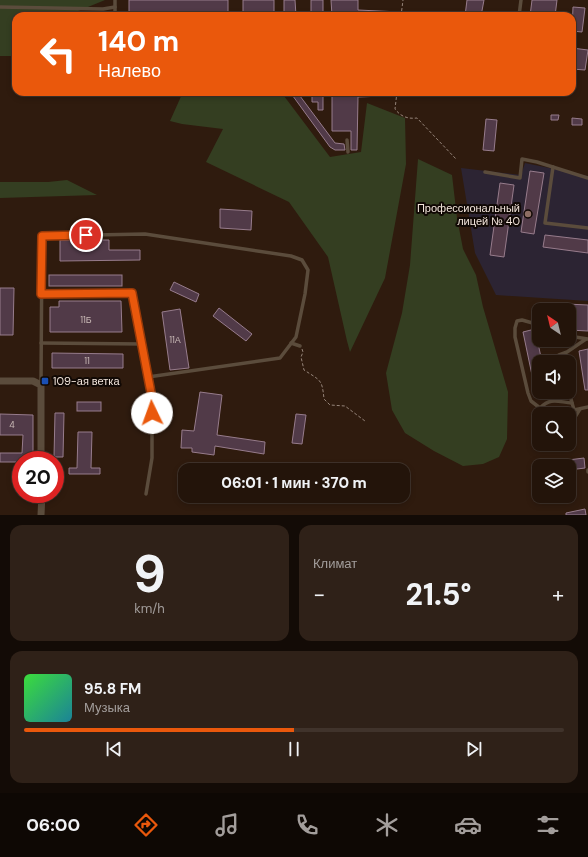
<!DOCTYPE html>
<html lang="ru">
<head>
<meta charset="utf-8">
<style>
  :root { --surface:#23140a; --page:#2f2118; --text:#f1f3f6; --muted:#a39e9c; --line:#40332b; --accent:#ea580c }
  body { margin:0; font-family:"DM Sans",sans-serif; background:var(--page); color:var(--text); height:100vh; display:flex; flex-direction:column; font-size:15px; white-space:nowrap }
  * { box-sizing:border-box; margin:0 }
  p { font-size:13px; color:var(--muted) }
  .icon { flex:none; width:22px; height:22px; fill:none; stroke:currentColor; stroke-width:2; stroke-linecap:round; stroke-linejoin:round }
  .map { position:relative; height:515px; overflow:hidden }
  .drawer { display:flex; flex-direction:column; gap:10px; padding:10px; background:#130b06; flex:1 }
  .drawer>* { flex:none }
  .top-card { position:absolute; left:12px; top:12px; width:564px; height:84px; border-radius:12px; box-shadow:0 2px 6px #0003,0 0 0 1px var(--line); background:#ea580c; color:#fff; overflow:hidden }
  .needle { width:26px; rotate:325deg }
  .controls { position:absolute; left:532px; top:303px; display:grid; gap:8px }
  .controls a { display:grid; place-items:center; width:44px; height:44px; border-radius:8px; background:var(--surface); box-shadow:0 2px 6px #0003,0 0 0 1px var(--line); font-size:20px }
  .speed { position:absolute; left:12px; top:451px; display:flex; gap:8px; font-size:20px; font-weight:700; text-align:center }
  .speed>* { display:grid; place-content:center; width:52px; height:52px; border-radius:50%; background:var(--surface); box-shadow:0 2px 6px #0003,0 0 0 1px var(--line); line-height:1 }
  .speed .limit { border:6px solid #d22; background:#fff; color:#111 }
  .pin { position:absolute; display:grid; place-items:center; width:34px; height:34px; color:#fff; margin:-17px; border:2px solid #fff; border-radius:50%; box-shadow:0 1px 4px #0007 }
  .me { position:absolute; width:44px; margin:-22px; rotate:357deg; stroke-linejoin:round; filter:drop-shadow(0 0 3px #0008) }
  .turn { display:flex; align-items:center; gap:14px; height:84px; padding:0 20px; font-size:18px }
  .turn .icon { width:52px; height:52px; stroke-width:2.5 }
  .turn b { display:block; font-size:28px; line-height:34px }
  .big { font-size:30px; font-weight:800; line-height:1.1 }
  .drawer .widget { flex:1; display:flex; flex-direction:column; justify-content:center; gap:6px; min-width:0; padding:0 14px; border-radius:12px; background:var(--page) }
  .drawer .dial { align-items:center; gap:0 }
  .dial b { font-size:52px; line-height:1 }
  .song { display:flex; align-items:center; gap:12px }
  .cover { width:48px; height:48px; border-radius:6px; background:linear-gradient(135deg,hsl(120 70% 55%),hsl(190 70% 35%)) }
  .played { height:4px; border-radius:2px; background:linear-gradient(90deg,var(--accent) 50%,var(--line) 50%) }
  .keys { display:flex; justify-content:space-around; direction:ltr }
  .heat { display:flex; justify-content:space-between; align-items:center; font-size:22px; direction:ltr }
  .drawer .tiles { flex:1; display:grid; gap:10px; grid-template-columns:1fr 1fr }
  .widget:last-child { grid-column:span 2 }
  .trip { position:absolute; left:178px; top:463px; width:232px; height:40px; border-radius:12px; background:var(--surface); box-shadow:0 2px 6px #0003,0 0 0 1px var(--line); font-weight:800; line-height:40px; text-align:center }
  .tabs { display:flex; height:64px; justify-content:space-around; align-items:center; background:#0e0804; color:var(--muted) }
  .tabs .icon { width:28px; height:28px }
  .tabs .active { color:var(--accent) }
  .tabs b { font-size:18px; color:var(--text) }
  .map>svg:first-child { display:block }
</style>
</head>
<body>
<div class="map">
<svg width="588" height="515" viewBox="0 0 588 515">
  <rect width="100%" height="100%" fill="#2f1b0e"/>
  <!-- education -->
  <path fill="#2c2433" d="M525,163L588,176V301L496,295L475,253L461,168L521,175Z"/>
  <!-- green -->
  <g fill="#343e21">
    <path d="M0,0H105L66,16H16V56H0Z"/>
    <path d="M183,92H281L330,157L361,152L367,103L405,118L406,164L385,278L350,352L347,341L328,257L289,202L206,162L223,129L182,124L170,121Z"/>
    <path d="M418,159L452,175L457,218L463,249L476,275L483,307L508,392L507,439L499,457L483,464L463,466L434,451L405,433L392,410L386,373L402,313L410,265Z"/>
    <path d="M67,180L97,195L0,198V182H48Z"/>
  </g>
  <!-- building -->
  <g fill="#513a48" stroke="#977c8c">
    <path d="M129,0H228V16L136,15V16H129Z"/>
    <path d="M243,0H274V16L243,15Z"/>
    <path d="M284,0H295L296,16H284Z"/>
    <rect x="311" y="0" width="12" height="16"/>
    <path d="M331,0H358V10L400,12V16H332Z"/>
    <path d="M467,0H484L481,16H465Z"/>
    <path d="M532,0H557L555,16H530Z"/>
    <path d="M573,7L585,8L582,32L572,31Z"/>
    <path d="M572,48L588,50L585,70L572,69Z"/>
    <path d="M290,92H297L335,143L344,144L345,150H335L330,147Z"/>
    <path d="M312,92H323V110H318V102H312Z"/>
    <path d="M332,92H384V96L358,97L357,150H351V131H332Z"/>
    <path d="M551,115H559L558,120H551Z"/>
    <path d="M572,118L582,119V125H572Z"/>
    <path d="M486,119L497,120L494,151L483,150Z"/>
    <path d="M530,171L544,173L534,234L521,232Z"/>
    <path d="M500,183L514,185L504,257L490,255Z"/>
    <path d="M220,209L252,211L251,230L220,228Z"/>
    <path d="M545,235L588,240V253L543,247Z"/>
    <path d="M60,240H109V250H140V260L60,261Z"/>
    <rect x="49" y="275" width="73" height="11"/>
    <path d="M174,282L199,294L196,302L170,290Z"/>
    <path d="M0,288H14L13,335H0Z"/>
    <path d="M59,301H121L122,332H50V307H59Z"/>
    <path d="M544,303L588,305V331L569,330V310H544Z"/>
    <path d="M219,308L252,334L246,341L213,316Z"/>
    <path d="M180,309L189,368L170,370L162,312Z"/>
    <path d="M535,329L542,362H539V379L533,380L523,332Z"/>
    <path d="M588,349V390H585L579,351Z"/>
    <path d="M52,353L123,354V368H52Z"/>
    <path d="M200,392L222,395L217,435L265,442L264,454L215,446L214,455L192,452V448H181L182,430L194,431Z"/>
    <rect x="77" y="402" width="24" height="9"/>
    <path d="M55,413H64L63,457H54Z"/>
    <path d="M0,414L33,415V460H21V462H0V453H22L23,435H0Z"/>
    <path d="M296,414L306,415L302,444L292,443Z"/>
    <path d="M78,432H92L91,468H100V474H69V468H77Z"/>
    <path d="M584,458L585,468L569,470V466H561L560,461Z"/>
    <path d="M243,496H278L277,502L243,499Z"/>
    <path d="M585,509L586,515H566V513Z"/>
  </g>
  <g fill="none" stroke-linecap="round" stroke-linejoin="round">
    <!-- path -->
    <g stroke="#96857a" stroke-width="1" stroke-dasharray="3 2" stroke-linecap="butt">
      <path d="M401,16L403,0"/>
      <path d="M397,92L395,109C401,117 408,119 417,118L456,159"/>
      <path d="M302,349L303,352L301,357L304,370C321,381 322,379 324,399L330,405L345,406L365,421"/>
    </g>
    <!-- lane -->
    <g stroke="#5b4c3c" stroke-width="3.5">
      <path d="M115,0V16"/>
      <path d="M0,7L103,9L115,7"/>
      <path d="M519,16L521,0"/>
      <path d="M347,140L348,152"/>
      <path d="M553,167L545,223L588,228"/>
      <path d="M485,172L520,178L522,159L537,162L588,178"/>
      <path d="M41,295L132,293L152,398V458L146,494"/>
      <path d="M539,329L536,324L522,320L517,321L515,328V337L528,393L531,401L540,408"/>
      <path d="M569,336L588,339"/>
      <path d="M41,343L142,344"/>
      <path d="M291,343L300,346"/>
      <path d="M561,362L559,355L567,352L586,339"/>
      <path d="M41,384L42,236L145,234L291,256L302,260L308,270L305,294L296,337L280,358L148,377"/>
      <path d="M569,392L574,410L588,407"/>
      <path d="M540,414V408C551,397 558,402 572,403"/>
      <path d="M569,422L575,417L580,409"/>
      <path d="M588,470V472"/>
    </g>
    <!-- street -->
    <g stroke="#5b4c3c" stroke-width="7">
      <path d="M0,381H33L41,385V460"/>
      <path d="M41,515L42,494"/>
    </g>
  </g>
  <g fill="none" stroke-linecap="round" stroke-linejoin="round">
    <!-- route casing -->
    <g stroke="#983908" stroke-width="10">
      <path id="route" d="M86,235L42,236L41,294L132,293L152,398V413"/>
    </g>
    <!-- route -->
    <use href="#route" stroke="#ea580c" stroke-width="7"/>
  </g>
  <!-- markers -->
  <circle fill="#8d6e63" stroke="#100804" stroke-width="1.5" cx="528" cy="214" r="4"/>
  <rect fill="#1a4fb4" stroke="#100804" stroke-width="1.5" x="41" y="377" width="8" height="8" rx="2"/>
  <g text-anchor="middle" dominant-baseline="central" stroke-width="4" stroke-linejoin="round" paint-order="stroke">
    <!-- number labels -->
    <g font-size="9" fill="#cabab7">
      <text x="86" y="320">11Б</text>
      <text x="175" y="340">11А</text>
      <text x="87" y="361">11</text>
      <text x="12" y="425">4</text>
    </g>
    <!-- poi labels -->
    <g font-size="11" fill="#f3e5dc" stroke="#100804" text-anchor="end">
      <text x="520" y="208">Профессиональный<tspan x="520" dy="13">лицей № 40</tspan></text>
      <text x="53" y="381" text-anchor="start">109-ая ветка</text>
    </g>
  </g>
</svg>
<div class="controls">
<a><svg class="needle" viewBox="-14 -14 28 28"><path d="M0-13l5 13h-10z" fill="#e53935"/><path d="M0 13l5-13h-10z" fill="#a39e9c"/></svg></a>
<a><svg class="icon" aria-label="sound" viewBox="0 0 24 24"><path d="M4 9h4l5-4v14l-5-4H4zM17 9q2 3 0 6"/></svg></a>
<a><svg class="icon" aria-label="search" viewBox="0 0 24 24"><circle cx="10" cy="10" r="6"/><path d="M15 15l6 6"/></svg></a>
<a><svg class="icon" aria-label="layers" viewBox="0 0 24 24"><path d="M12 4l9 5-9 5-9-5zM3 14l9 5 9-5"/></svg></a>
</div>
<div class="speed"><div class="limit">20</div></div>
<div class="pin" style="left:86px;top:235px;background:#d93025"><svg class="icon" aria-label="arrive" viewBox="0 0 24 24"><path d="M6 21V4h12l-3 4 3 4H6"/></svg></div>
<svg class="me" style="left:152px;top:413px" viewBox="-20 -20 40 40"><circle r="19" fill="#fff"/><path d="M0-13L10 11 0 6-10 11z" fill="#ea580c"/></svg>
<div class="trip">06:01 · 1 мин · 370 m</div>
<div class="top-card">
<div class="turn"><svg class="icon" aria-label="left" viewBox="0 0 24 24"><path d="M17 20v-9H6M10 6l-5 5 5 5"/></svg><div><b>140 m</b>Налево</div></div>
</div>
</div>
<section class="drawer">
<div class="tiles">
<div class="widget dial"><b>9</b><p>km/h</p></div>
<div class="widget"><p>Климат</p>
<div class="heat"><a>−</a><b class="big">21.5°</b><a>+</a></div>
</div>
<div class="widget">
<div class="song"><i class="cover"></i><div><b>95.8 FM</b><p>Музыка</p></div></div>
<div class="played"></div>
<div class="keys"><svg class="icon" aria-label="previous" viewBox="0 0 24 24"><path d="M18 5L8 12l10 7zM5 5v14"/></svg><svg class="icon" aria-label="pause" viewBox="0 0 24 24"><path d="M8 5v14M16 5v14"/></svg><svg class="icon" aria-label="next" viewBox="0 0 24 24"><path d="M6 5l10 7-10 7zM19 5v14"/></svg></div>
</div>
</div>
</section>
<nav class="tabs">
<b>06:00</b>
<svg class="icon active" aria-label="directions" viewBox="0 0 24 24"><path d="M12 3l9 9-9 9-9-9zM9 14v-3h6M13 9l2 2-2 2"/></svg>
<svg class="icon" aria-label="music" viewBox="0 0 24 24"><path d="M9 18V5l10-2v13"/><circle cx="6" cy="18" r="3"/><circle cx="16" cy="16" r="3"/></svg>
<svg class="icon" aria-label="phone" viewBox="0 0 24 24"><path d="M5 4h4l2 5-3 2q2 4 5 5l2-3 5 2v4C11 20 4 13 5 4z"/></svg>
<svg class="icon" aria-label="climate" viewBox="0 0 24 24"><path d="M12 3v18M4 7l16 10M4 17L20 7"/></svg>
<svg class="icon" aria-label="car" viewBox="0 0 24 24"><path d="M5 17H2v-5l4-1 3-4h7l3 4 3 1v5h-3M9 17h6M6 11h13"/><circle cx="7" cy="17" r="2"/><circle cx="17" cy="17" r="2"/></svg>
<svg class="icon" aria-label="filters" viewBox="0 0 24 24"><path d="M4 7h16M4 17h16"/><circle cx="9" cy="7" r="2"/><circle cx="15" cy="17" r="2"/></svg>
</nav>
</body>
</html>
